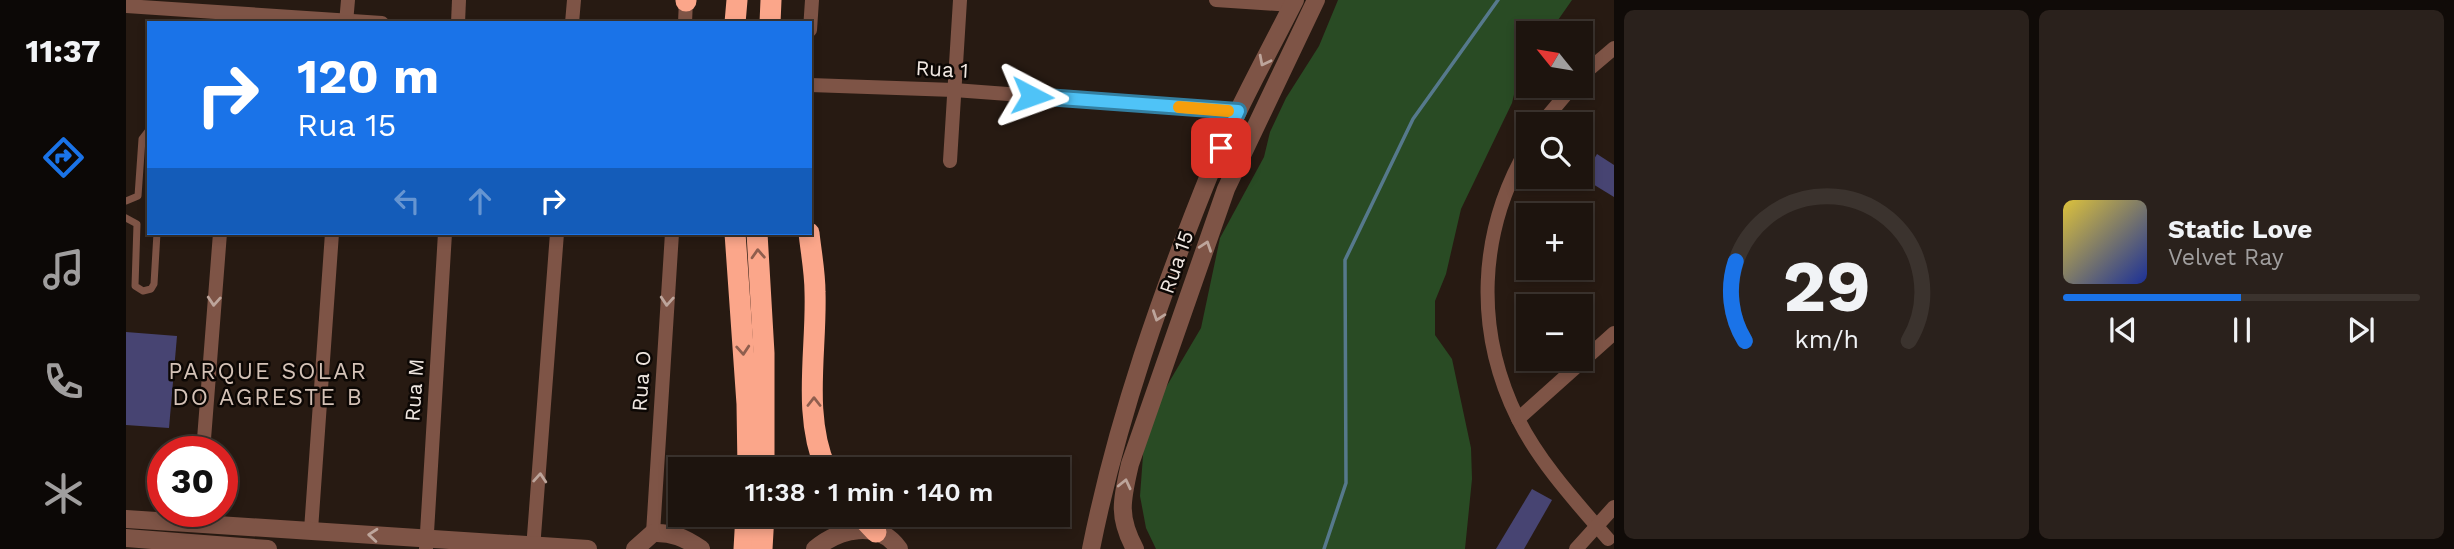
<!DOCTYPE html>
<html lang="pt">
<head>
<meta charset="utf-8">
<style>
  :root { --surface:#1d140e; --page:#2a211c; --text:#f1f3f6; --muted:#a09e9e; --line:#3b332e; --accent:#1a73e8 }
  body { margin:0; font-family:"Work Sans",sans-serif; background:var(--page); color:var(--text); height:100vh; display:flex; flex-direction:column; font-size:26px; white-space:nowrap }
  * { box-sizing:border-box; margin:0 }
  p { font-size:23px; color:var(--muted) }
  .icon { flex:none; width:38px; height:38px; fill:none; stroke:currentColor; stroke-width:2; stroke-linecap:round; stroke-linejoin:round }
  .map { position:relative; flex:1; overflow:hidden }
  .sheet { display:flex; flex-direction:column; gap:10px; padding:10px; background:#100b08; width:840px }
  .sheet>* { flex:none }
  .hud { position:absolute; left:21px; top:21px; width:665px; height:214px; border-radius:0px; box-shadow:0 4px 10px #0003,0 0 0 2px var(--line); background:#1a73e8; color:#fff; overflow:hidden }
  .needle { width:46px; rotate:300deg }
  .controls { position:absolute; left:1390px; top:21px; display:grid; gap:14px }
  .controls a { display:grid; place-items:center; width:77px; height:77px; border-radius:0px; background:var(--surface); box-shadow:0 4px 10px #0003,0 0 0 2px var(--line); font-size:35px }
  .speed { position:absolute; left:21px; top:436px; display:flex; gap:14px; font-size:35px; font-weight:700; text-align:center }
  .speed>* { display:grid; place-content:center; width:91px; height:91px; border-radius:50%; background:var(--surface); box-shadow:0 4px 10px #0003,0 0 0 2px var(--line); line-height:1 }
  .speed .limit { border:10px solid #d22; background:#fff; color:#111 }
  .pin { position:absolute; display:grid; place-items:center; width:60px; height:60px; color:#fff; margin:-30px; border-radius:14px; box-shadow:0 4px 10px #0006 }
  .me { position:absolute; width:77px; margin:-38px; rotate:94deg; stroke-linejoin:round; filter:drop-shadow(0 0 5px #0008) }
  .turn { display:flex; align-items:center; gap:24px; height:147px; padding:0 35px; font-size:32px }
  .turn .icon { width:91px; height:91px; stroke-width:2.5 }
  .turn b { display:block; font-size:49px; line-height:60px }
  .lanes { display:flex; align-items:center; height:66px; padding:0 35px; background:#0003; justify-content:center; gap:35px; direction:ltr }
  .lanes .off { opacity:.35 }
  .sheet .card { flex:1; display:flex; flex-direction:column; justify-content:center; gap:10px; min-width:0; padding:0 24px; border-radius:10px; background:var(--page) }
  .sheet .dial { align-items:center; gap:0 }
  .dial svg { height:182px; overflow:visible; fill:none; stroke:var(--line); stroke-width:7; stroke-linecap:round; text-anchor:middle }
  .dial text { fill:var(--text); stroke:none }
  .song { display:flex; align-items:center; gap:21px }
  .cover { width:84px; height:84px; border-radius:10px; background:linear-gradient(135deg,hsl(50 70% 55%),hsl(230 70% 35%)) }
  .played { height:7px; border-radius:4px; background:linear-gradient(90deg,var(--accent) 50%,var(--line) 50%) }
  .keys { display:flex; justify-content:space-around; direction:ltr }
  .sheet .tiles { flex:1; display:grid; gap:10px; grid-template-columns:repeat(2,1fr) }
  .trip { position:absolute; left:542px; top:457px; width:402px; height:70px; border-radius:0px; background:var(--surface); box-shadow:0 4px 10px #0003,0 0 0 2px var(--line); font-weight:600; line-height:70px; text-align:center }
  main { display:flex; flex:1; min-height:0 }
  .tab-bar { display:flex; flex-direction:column; width:126px; justify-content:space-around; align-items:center; background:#0c0806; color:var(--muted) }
  .tab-bar .icon { width:49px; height:49px }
  .tab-bar .selected { color:var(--accent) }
  .tab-bar b { font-size:32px; color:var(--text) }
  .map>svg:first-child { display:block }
</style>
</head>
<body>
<main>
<nav class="tab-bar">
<b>11:37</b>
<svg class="icon selected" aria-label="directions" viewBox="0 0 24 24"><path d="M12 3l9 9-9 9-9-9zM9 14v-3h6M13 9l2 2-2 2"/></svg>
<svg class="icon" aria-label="music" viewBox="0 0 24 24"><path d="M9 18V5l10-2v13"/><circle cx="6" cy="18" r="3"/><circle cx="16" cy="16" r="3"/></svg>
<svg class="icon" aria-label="phone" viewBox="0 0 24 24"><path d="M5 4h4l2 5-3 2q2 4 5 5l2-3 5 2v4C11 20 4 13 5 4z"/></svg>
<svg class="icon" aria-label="climate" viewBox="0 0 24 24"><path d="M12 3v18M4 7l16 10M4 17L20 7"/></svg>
</nav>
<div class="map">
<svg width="1488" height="549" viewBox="0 0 1488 549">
  <rect width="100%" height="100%" fill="#271a12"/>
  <!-- forest -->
  <path fill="#294b24" d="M1212,0H1446L1423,33H1402V62L1393,74L1386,103L1335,209L1320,274L1309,301V335L1326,359L1345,448L1346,479L1339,549H1030L1020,528L1014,496L1018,442L1026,411L1075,328L1094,238L1138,157L1144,132L1160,98L1193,46Z"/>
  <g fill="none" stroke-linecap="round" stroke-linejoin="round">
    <!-- stream -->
    <path stroke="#56798c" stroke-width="3.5" d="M1198,549L1220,483L1219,260L1287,119L1372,0"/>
  </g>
  <!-- building -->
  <g fill="#474472">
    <path d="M1471,154L1488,165V197L1457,178Z"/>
    <path d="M0,332L51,336L43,428L0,425Z"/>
    <path d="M1406,489L1426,500L1398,549H1370Z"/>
  </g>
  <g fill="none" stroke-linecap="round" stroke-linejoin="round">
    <!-- service -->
    <g stroke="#7e5446" stroke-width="7">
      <path d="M0,201L12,196L16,139L23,130"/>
      <path d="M0,218L11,224L9,286L17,291L25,289L28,284L31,233"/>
    </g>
    <!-- minor -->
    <g stroke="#7e5446" stroke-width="14">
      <path d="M1090,0L1166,5"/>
      <path d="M0,6L256,23"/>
      <path d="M220,23L222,0"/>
      <path d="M332,23L333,0"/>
      <path d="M446,23L448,0"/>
      <path d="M559,23L560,0"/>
      <path d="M684,30L686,0"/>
      <path d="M1454,77L1488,48"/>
      <path d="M684,85L828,90L1112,111"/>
      <path d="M1415,124L1447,86"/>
      <path d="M1402,147C1352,232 1348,330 1392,419C1414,463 1450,502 1482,539"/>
      <path d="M824,161L834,0"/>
      <path d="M1392,419L1488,333"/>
      <path d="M77,452L94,233"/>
      <path d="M185,530L206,233"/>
      <path d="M527,533L546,233"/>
      <path d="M300,549L319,233"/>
      <path d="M407,549L431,233"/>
      <path d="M1450,549L1488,507"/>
    </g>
    <!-- tertiary -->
    <g stroke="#7e5446" stroke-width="18">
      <path d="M0,519L462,549"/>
      <path d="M0,538L142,549"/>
      <path d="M509,549L527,533C546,532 559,538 575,549"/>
      <path d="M689,549C713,529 752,519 773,549"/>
      <path d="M965,549C991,419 1036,291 1086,168C1110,110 1141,56 1169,0"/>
      <path d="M1009,549C991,516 996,499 1004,464L1100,189L1190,0"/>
    </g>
    <!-- motorway -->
    <g stroke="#fba68a" stroke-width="21">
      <path d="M560,1V0"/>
      <path d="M609,23L611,0"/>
      <path d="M644,23L645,0"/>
      <path d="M609,233L621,404L622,469"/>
      <path d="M631,233L638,353V469"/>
      <path d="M683,233C685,252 689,272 689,292C691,349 676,415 700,469"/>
      <path d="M733,514L750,532"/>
      <path d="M618,549L620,514"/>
      <path d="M636,549L638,514"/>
    </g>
  </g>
  <!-- one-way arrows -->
  <defs><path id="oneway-chevron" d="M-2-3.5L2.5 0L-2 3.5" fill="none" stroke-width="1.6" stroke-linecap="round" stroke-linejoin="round" transform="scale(1.75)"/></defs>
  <g stroke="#bda59b">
    <use href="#oneway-chevron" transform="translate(1138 61) rotate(117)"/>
    <use href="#oneway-chevron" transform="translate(1080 246) rotate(-71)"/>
    <use href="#oneway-chevron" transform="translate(88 301) rotate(94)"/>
    <use href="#oneway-chevron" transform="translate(541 301) rotate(94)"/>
    <use href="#oneway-chevron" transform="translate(1032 316) rotate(109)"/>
    <use href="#oneway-chevron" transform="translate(414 478) rotate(-86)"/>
    <use href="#oneway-chevron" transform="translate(999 484) rotate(-77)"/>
    <use href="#oneway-chevron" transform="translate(247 535) rotate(-175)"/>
  </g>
  <g stroke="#8f5e4e">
    <use href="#oneway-chevron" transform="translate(632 254) rotate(-93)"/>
    <use href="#oneway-chevron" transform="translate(617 350) rotate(86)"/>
    <use href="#oneway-chevron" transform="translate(688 402) rotate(-90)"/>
  </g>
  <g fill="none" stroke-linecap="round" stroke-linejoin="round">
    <!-- route casing -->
    <g stroke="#337fa1" stroke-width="18">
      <path id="route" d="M906,96L1112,111L1095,148"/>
    </g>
    <!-- route -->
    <use href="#route" stroke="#4fc3f7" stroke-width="12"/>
    <!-- slow -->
    <path stroke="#f59e0b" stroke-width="12" d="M1053,107L1102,111"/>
  </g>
  <g text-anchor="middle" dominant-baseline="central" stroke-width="5" stroke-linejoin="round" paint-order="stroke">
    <!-- street labels -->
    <g font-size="21" fill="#f0e7e1" stroke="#0c0704">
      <text transform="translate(816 69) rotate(3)">Rua 1</text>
      <text transform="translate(1050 262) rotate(-71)">Rua 15</text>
      <text transform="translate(515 381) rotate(-86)">Rua O</text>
      <text transform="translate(288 390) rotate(-86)">Rua M</text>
    </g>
    <!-- neighbourhood labels -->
    <g font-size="23" letter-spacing="2" fill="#d4c2b7" stroke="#0c0704">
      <text x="142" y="371">PARQUE SOLAR<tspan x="142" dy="26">DO AGRESTE B</tspan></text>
    </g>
  </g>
</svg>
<div class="controls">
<a><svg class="needle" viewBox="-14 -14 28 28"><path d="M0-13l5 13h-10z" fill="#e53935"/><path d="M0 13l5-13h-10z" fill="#a09e9e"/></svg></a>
<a><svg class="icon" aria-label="search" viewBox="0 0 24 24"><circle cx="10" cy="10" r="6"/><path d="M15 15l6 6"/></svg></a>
<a>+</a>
<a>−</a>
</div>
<div class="speed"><div class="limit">30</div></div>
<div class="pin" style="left:1095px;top:148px;background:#d93025"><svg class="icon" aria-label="arrive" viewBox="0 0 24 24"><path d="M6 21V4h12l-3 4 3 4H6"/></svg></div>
<svg class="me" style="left:906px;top:96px" viewBox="-20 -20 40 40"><path d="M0-17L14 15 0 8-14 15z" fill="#4fc3f7" stroke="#fff" stroke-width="4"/></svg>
<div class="trip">11:38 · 1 min · 140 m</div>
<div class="hud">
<div class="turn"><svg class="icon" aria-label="right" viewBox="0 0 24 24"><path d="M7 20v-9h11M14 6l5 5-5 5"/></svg><div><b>120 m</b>Rua 15</div></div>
<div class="lanes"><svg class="icon off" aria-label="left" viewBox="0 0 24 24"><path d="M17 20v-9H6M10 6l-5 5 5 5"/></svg><svg class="icon off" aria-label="ahead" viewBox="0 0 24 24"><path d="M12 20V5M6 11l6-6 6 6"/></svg><svg class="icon" aria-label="right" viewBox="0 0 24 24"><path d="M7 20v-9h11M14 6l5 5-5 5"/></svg></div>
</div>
</div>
<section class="sheet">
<div class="tiles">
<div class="card dial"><svg viewBox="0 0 100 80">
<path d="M14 69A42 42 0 1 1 86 69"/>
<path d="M14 69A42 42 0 0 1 10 34" stroke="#1a73e8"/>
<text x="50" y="56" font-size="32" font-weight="700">29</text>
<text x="50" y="72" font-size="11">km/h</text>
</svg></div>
<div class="card">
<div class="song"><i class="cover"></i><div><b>Static Love</b><p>Velvet Ray</p></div></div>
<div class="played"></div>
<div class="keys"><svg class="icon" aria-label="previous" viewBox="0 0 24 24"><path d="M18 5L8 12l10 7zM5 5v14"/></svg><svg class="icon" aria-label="pause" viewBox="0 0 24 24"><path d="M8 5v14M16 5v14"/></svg><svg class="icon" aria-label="next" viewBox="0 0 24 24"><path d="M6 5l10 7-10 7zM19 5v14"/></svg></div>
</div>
</div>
</section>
</main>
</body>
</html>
